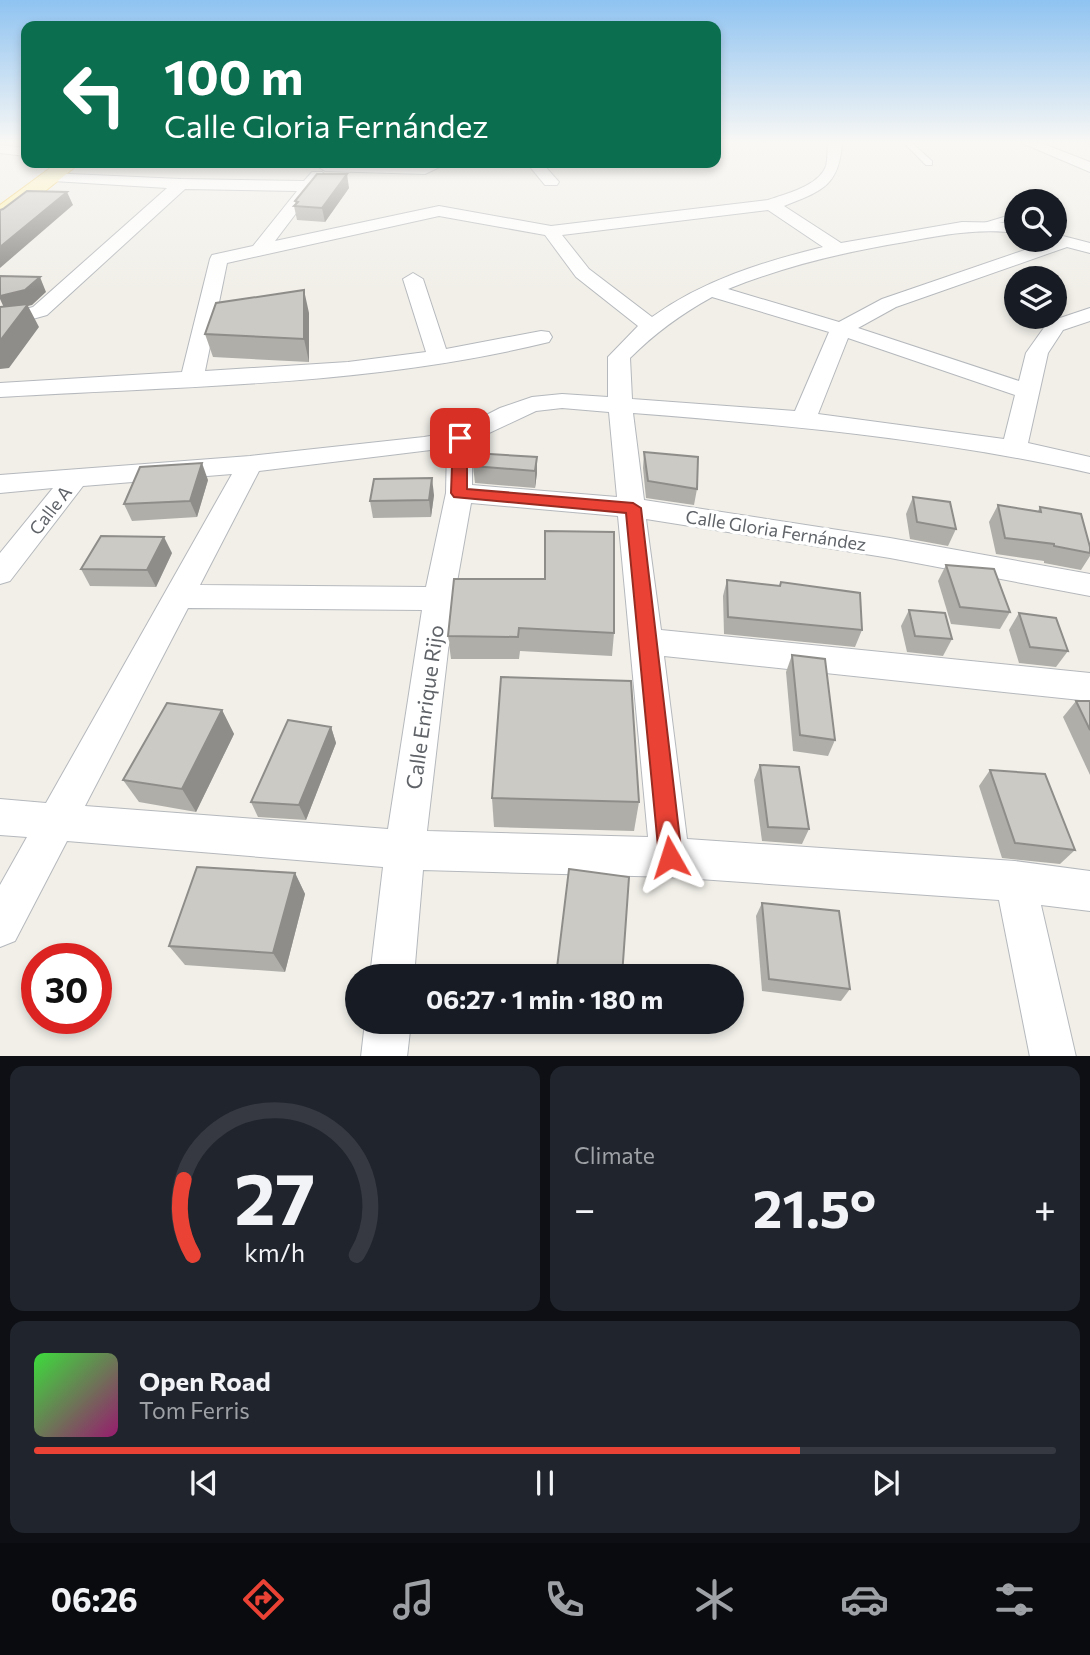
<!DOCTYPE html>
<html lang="en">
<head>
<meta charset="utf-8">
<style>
  :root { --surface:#171b24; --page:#20242c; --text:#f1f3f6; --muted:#9ea1a6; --line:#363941; --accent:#ea4335 }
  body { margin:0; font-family:Commissioner,sans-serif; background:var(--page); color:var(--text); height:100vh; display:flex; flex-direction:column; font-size:26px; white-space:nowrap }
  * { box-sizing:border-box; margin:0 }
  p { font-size:23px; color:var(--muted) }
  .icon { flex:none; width:38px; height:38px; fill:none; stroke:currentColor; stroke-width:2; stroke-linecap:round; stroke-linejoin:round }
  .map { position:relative; height:1056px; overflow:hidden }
  .panel { display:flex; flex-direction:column; gap:10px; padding:10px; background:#0d0f14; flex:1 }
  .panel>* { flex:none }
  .hud { position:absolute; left:21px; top:21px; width:700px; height:147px; border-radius:14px; box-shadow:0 4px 10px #0003; background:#0b6e4f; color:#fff; overflow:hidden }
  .fabs { position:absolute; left:1004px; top:189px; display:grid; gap:14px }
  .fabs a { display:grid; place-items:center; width:63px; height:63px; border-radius:50%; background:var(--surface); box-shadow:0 4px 10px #0003; font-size:35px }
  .speed { position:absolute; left:21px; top:943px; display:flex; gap:14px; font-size:35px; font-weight:700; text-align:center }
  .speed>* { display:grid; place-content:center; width:91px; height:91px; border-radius:50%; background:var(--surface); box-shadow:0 4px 10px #0003; line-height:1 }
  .speed .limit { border:10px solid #d22; background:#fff; color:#111 }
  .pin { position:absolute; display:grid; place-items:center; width:60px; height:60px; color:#fff; margin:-30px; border-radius:14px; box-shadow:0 4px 10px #0006 }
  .me { position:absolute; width:77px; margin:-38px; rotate:354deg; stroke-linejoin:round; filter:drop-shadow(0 0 5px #0008) }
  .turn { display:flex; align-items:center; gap:24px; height:147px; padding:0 28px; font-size:32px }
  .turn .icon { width:91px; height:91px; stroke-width:2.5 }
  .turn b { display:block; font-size:49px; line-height:60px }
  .big { font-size:52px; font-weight:700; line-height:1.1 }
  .panel .card { flex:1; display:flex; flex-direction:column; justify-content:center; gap:10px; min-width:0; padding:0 24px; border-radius:14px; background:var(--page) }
  .panel .dial { align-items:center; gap:0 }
  .dial svg { height:182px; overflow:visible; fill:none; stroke:var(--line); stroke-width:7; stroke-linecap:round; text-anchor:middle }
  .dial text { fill:var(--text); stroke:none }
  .song { display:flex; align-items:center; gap:21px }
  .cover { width:84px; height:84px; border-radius:10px; background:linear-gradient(135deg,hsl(120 70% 55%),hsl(320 70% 35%)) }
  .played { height:7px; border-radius:4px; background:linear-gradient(90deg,var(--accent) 75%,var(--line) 75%) }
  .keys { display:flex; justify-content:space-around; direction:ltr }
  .heat { display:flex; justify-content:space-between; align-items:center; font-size:38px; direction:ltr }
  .panel .tiles { flex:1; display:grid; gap:10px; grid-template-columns:1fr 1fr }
  .card:last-child { grid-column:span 2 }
  .trip { position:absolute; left:345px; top:964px; width:399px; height:70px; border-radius:35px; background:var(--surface); box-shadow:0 4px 10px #0003; font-weight:700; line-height:70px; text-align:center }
  .menu { display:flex; height:112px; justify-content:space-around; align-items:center; background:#090b0e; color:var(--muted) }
  .menu .icon { width:49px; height:49px }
  .menu .active { color:var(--accent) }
  .menu b { font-size:32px; color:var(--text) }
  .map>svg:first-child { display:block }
</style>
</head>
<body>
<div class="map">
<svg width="1090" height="1057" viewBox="0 0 1090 1057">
  <rect width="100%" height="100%" fill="#f1efe8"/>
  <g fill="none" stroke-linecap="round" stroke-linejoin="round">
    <!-- lane casing -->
    <g stroke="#b5b8bc" stroke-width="2">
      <g id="lane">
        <path d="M904,143H912L932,161V165H926Z"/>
        <path d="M1017,213V218L988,226L984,223Z"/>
      </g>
    </g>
    <!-- street casing -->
    <g stroke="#b5b8bc" stroke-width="2">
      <g id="street">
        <path d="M828,143H842C839,187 821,191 784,206L841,243L962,222L1017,223V233C979,228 942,235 905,242C844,252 785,266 728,289L839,322L882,299L1048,242L1047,240H1055V234L1090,243V253L1067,247L896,307L858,328L1019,381L1026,353L1048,322L1090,308V321L1063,330L1048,353L1028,443L1090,457V473C940,439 786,425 633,413L644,500L890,538L1090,574V596L890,558L646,519L661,630L1090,673V701L664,656L687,839L1015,861L1090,871V911L1041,905L1076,1057H1030L999,900L670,877L423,870L414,976H370L383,867L67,841L15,941L0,947V885L27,837L0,835V799L46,803L232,474L83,486L10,581L0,584V553L53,488L0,493V475L250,456L424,437L453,432L500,408L532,397L562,394L608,397V357L638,326L576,277L545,235L439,216L227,263L205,371L348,362L426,352L403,279L413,273L423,279L446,349L541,331L549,332L552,337L549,342C370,386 183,386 0,397V383L182,372L210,259L212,255L253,246L297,191L185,189L47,315L0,328V316L33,307L167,188L53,181L45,176L48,173L181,179L304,181L312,172H322L325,175L275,241L439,206L551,226L768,200C785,194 819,186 826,166C828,159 827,150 828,143ZM768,210L823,247C762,262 704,280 652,317L589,269L562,235ZM712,297L829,332L795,411L632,399L630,358C655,333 681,314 712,297ZM848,338L1015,395L1004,439L818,414ZM562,408L609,412L617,497L472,485V441L536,411ZM447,448L446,493L426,587L200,585L259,471ZM471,503L618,516L648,837L427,831L454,599ZM188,608L422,610L388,829L85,806Z"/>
        <path d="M1022,143H1041L1090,162V172Z"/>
        <path d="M0,145L26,148V156L0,153Z"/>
        <path d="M320,163H448L425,174L325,171L317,166Z"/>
        <path d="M527,163H542L559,182L557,185H545Z"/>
        <path d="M365,1022H411L407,1057H361Z"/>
      </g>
    </g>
    <!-- primary casing -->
    <g stroke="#f2c960" stroke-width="2">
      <path id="primary" d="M57,163H80L8,221L0,223V205Z"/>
    </g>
    <!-- lane -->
    <use href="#lane" fill="#fff" fill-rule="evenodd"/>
    <!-- street -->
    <use href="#street" fill="#fff" fill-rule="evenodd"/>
    <!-- primary -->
    <use href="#primary" fill="#fff2af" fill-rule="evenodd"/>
  </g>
  <!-- wall -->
  <g fill="#afaea9">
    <path d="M349,188L325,222L297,220L294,206L296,205L295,201Z"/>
    <path d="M309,313V362L213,357L205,334Z"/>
    <path d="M644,452L697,489L694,505L646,498L643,468Z"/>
    <path d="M537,457V473L535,488L475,483L473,466Z"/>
    <path d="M208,480L197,517L132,521L124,504Z"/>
    <path d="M434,495L431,517L373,518L370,501Z"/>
    <path d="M913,497L956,529L948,546L910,539L906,514Z"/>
    <path d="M998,505L1038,511L1040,507L1090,547V556L1081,570L1044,563V561L996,554L989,522Z"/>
    <path d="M172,553L156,587L90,586L81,569Z"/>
    <path d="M946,565L1010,612L1000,629L951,624L938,581Z"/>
    <path d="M454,579L614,633L612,656L520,651L519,659H451L448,636Z"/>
    <path d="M727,580L780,586L781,582L862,630L855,647L724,634L723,596Z"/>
    <path d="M909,610L952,639L943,656L907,652L901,626Z"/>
    <path d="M1019,613L1068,651L1056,667L1019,663L1009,630Z"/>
    <path d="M792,655L835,740L828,756L793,751L786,672Z"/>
    <path d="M1076,701H1090V775L1063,717Z"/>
    <path d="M222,710L234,734L196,812L139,802L123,780Z"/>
    <path d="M331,727L336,743L306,820L258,817L251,802Z"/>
    <path d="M760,765L809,829L802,844L762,841L754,780Z"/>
    <path d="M990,770L1075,850L1060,864L1002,858L979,786Z"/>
    <path d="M492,798L639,802L634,831L494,827Z"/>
    <path d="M295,873L305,894L285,972L185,965L169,946Z"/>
    <path d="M762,903L850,989L841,1001L762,991L756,916Z"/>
  </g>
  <!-- shaded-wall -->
  <g fill="#8f8d8a">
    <path d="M347,174L349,188L325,222L322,208Z"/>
    <path d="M67,192L73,205L0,268V247Z"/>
    <path d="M40,277L46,292L32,305L28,306L39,327L9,368L0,369V341L6,312L0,299V296Z"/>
    <path d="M304,290L309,313V362L304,339Z"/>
    <path d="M537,457V473L535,488V471Z"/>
    <path d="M202,463L208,480L197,517L190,501Z"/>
    <path d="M432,478L434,495L431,517L429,500Z"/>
    <path d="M164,537L172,553L156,587L147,570Z"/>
    <path d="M222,710L234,734L196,812L182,789Z"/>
    <path d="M331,727L336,743L306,820L299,805Z"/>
    <path d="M295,873L305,894L285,972L273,953Z"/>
  </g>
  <!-- building -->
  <g fill="#cccac5" stroke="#8f8d8a" stroke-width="2">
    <path d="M317,174H347L322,208L294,206L298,202L295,201Z"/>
    <path d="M27,191L67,192L0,247V210L3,209Z"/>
    <path d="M0,276L40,277L25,290L0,296Z"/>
    <path d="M304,290V339L205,334L216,303Z"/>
    <path d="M28,304L0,341V307Z"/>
    <path d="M644,452L698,457L697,489L648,481Z"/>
    <path d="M473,453L537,457L535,471L473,466Z"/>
    <path d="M202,463L190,501L124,504L140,467Z"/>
    <path d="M432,478L429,500L370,501L374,479Z"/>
    <path d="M913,497L950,502L956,529L917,522Z"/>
    <path d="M998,505L1041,512L1040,507L1081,514L1090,547V553L1054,546V544L1005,538Z"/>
    <path d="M545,531L614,532V633L519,628L518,637L448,636L454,579H545Z"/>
    <path d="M101,536L164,537L147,570L81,569Z"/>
    <path d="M946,565L994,569L1010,612L960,607Z"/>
    <path d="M727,580L780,586L781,582L860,593L862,630L728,617Z"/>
    <path d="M909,610L945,613L952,639L915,636Z"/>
    <path d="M1019,613L1056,618L1068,651L1030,647Z"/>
    <path d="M792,655L825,659L835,740L800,735Z"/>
    <path d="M501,677L631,681L639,802L492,798Z"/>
    <path d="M1076,701H1090V730Z"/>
    <path d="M167,703L222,710L182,789L123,780Z"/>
    <path d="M288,720L331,727L299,805L251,802Z"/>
    <path d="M760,765L799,767L809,829L768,827Z"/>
    <path d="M990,770L1045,774L1075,850L1015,843Z"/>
    <path d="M197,867L295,873L273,953L169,946Z"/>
    <path d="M569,869L629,877L622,976H556Z"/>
    <path d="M762,903L839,911L850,989L769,979Z"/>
  </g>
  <!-- sky -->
  <linearGradient id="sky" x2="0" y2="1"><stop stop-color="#8fc3f1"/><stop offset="0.49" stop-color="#f9f8f5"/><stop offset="1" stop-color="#f9f8f5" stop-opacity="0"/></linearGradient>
  <rect width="1090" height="291" fill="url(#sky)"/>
  <!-- route -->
  <path fill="#ea4335" stroke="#982c22" stroke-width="2" d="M460,433L467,438V489L633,503L641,508L682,857L678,864L670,868L662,864L659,857L626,513L454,497L451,493L453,438Z"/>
  <g text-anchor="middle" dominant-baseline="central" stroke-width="7" stroke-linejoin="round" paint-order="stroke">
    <!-- street labels -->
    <g font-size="18" fill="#5f6368" stroke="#fff">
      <text transform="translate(50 510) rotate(-52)">Calle A</text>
      <text transform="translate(776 530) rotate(9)">Calle Gloria Fernández</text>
    </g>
    <!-- near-street labels -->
    <g font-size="21" fill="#5f6368" stroke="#fff">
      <text transform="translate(424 707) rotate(-82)">Calle Enrique Rijo</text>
    </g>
  </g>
</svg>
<div class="fabs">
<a><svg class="icon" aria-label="search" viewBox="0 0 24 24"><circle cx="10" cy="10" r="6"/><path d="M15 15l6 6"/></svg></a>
<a><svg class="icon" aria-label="layers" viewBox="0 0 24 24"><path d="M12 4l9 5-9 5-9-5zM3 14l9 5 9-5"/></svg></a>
</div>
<div class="speed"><div class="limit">30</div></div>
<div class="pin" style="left:460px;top:438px;background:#d93025"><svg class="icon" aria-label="arrive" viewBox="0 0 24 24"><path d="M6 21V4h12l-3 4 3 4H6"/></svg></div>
<svg class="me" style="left:670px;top:857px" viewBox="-20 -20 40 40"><path d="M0-17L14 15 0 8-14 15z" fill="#ea4335" stroke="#fff" stroke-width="4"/></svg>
<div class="trip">06:27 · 1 min · 180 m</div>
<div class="hud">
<div class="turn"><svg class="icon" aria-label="left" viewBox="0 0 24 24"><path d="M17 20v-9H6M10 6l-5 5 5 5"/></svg><div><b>100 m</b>Calle Gloria Fernández</div></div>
</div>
</div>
<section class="panel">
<div class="tiles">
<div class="card dial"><svg viewBox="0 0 100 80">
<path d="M14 69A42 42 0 1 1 86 69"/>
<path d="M14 69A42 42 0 0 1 10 36" stroke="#ea4335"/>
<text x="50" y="56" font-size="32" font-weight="700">27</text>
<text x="50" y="72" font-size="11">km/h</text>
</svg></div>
<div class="card"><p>Climate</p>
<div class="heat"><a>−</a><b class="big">21.5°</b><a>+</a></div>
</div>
<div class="card">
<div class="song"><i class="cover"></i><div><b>Open Road</b><p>Tom Ferris</p></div></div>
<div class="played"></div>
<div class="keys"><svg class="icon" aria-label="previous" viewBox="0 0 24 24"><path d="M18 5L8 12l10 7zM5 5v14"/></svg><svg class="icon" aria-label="pause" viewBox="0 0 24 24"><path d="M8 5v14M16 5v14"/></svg><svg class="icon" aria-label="next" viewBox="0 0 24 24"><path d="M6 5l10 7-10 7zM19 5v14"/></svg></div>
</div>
</div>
</section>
<nav class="menu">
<b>06:26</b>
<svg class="icon active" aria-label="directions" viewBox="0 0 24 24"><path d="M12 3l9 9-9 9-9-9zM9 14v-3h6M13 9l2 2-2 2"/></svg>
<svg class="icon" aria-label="music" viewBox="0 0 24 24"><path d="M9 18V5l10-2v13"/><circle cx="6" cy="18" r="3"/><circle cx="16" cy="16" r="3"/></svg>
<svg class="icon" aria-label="phone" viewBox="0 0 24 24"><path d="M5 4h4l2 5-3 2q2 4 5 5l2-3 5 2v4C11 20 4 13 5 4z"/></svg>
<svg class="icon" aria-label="climate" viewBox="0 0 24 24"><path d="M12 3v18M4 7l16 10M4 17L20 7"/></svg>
<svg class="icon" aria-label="car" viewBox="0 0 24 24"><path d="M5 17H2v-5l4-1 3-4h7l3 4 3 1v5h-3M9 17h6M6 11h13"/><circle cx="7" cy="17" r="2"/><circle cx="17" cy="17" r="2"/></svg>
<svg class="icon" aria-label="filters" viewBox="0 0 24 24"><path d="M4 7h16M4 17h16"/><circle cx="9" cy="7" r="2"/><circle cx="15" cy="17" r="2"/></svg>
</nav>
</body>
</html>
